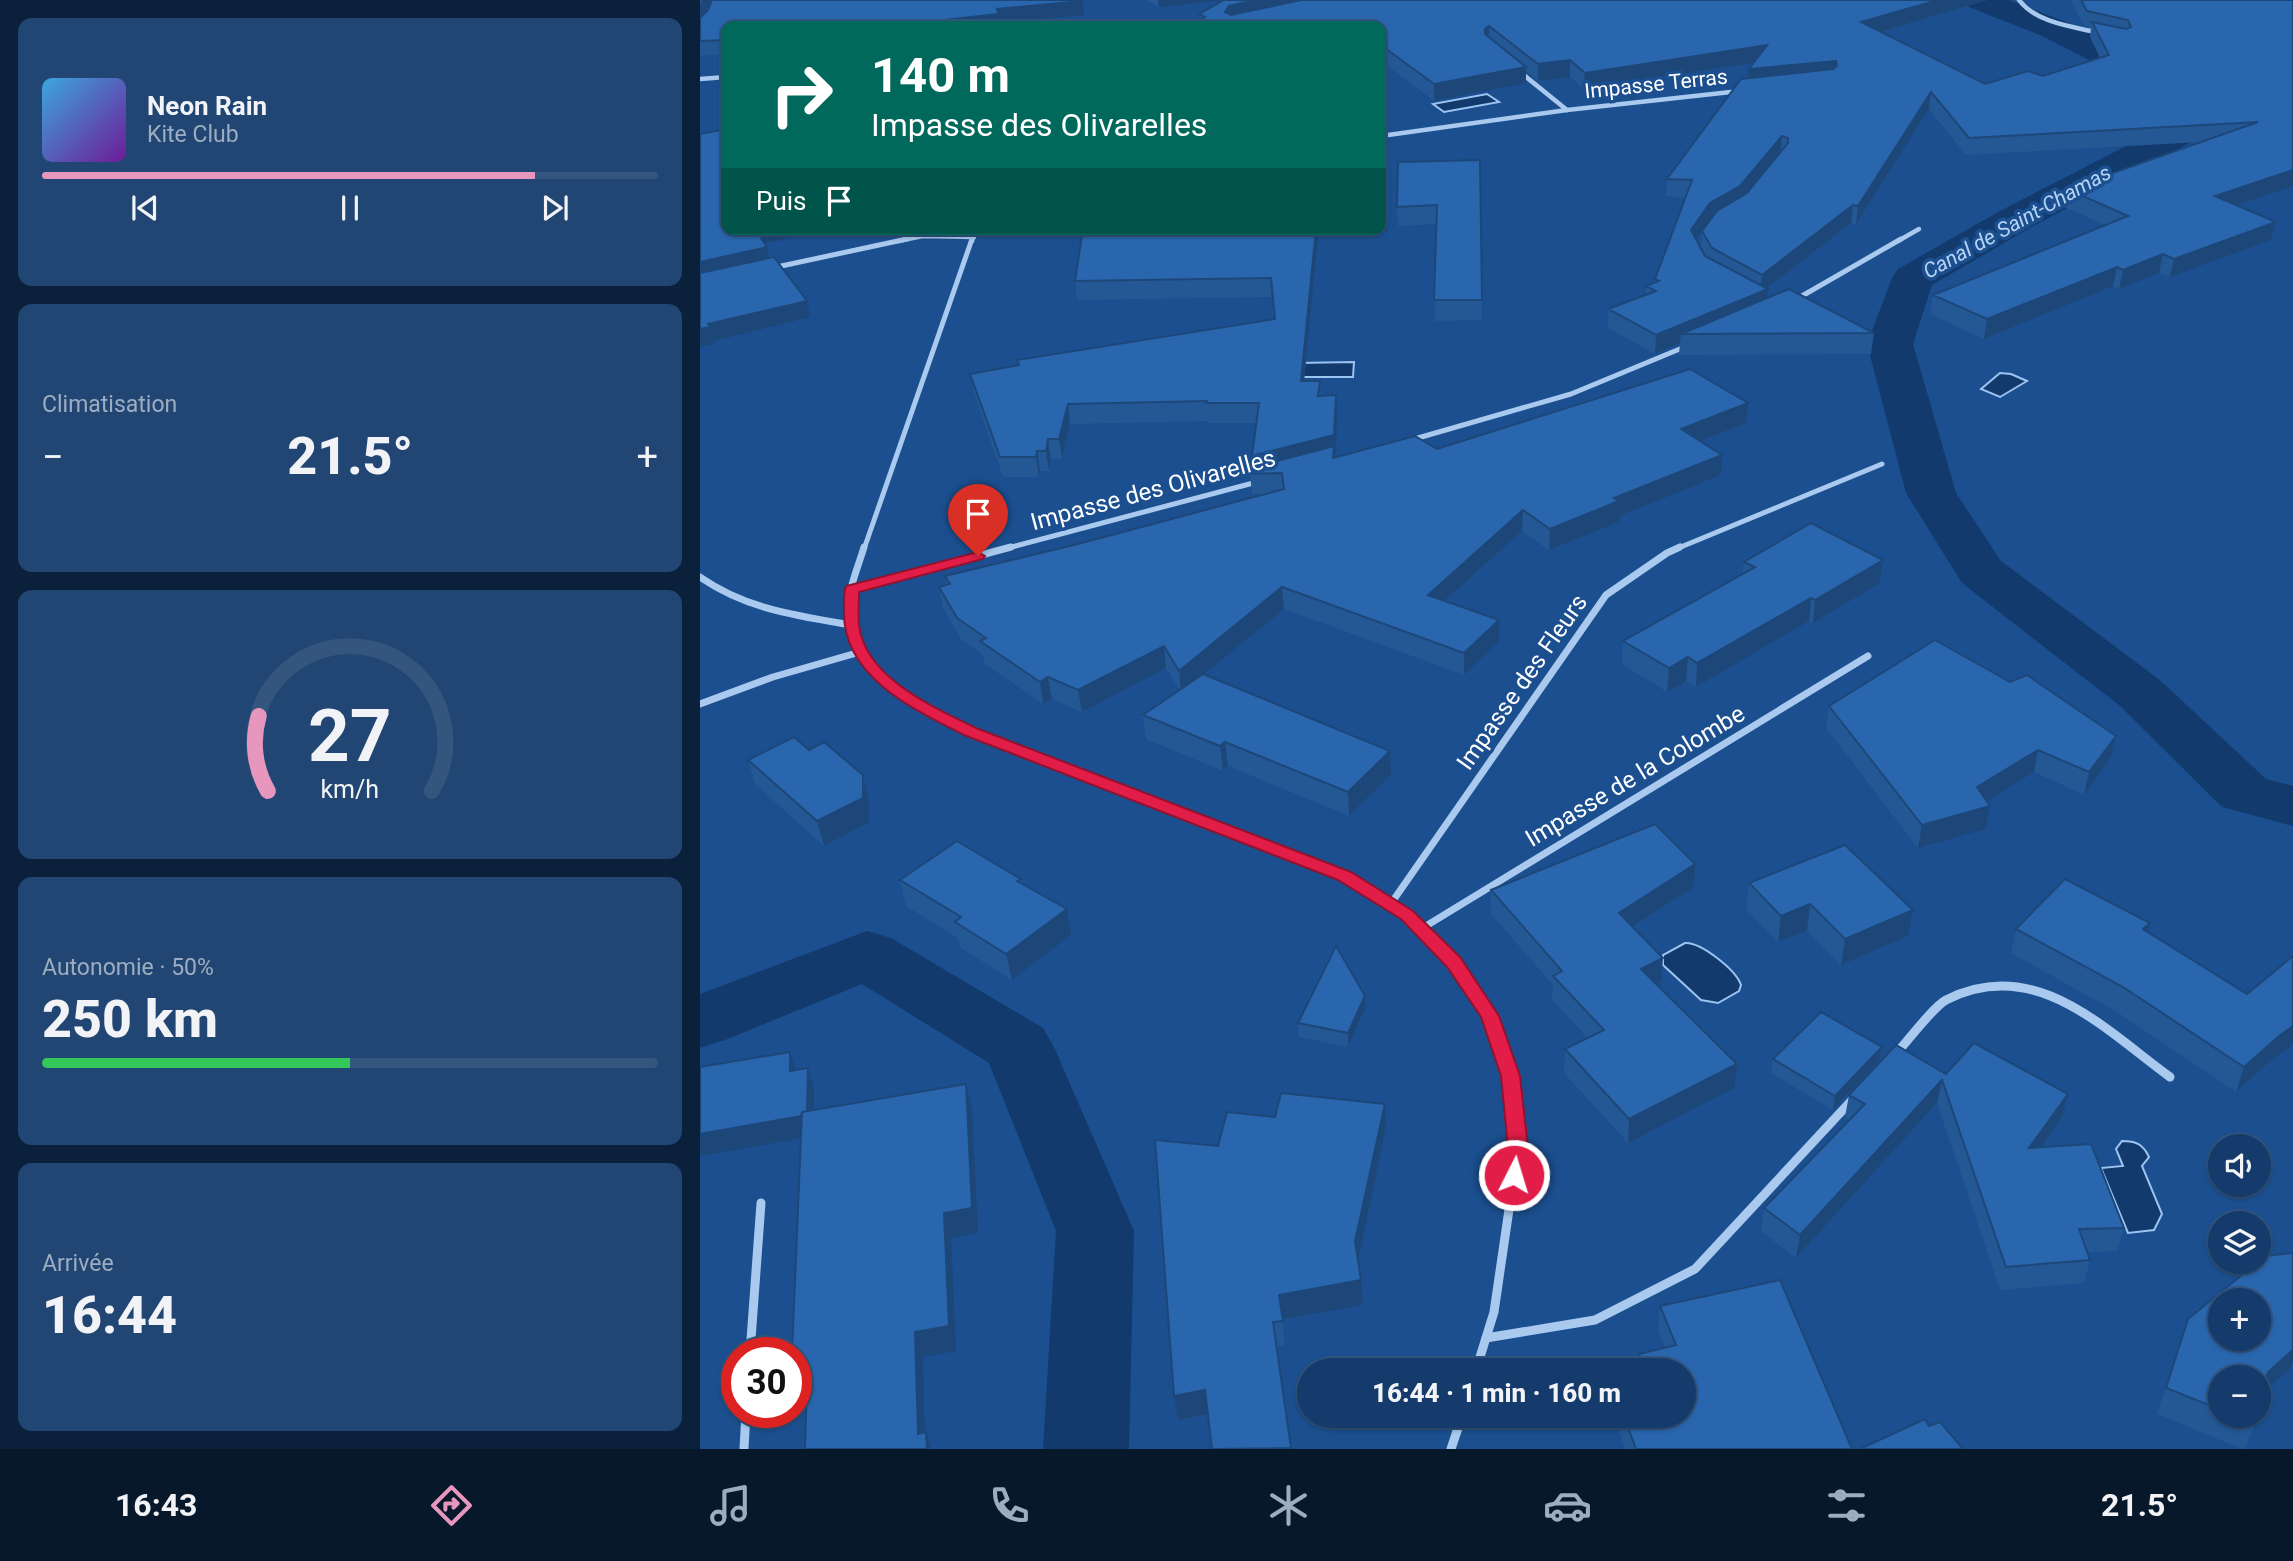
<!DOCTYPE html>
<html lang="fr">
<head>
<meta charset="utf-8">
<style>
  :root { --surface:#143b6b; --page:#214673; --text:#f1f3f6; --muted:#9dadc1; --line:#33557e; --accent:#e797bd }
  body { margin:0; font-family:Roboto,sans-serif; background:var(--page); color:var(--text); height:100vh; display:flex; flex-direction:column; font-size:26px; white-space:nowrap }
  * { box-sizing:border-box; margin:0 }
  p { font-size:23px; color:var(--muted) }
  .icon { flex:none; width:38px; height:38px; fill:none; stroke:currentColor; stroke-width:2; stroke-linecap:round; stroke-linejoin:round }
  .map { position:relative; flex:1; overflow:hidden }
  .sheet { display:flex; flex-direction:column; gap:18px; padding:18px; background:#0b203b; width:700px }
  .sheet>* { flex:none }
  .banner { position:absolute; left:21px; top:21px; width:665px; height:214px; border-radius:14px; box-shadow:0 2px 5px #0004,0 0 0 2px var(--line); background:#00695c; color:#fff; overflow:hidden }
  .controls { position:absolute; left:1508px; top:1134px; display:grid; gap:14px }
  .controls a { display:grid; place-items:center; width:63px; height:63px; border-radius:50%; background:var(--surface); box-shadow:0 2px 5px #0004,0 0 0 2px var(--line); font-size:35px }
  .speed { position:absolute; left:21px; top:1337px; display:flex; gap:14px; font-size:35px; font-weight:700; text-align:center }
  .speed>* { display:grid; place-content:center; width:91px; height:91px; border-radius:50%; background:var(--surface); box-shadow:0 2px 5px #0004,0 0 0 2px var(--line); line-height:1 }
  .speed .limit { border:10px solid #d22; background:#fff; color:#111 }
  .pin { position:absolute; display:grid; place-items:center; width:60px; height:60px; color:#fff; margin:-72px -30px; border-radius:50% 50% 50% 0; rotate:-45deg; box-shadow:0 0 7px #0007 }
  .pin .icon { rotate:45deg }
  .me { position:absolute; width:77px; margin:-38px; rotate:5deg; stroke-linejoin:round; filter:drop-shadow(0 0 5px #0008) }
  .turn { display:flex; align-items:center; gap:24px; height:147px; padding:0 35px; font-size:32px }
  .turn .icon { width:91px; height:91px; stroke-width:2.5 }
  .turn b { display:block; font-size:49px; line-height:60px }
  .then { display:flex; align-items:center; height:66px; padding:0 35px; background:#0003; gap:14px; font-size:26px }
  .big { font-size:52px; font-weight:800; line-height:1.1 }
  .sheet .card { flex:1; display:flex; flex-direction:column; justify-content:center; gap:10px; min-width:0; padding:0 24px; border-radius:14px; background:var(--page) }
  .sheet .dial { align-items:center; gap:0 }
  .dial svg { height:182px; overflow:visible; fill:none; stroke:var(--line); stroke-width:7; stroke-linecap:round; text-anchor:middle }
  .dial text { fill:var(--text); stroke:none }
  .song { display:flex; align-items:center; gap:21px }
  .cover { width:84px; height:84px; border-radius:10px; background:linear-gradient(135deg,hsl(200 70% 55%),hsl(280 70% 35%)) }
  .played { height:7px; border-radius:4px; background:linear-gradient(90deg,var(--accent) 80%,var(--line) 80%) }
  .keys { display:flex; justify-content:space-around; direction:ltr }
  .heat { display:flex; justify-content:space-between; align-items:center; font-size:38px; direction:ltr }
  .charge { height:10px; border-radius:5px; background:linear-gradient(90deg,#34c759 50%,var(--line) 0) }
  .trip { position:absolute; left:597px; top:1358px; width:399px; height:70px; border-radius:35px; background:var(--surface); box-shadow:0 2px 5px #0004,0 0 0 2px var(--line); font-weight:800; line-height:70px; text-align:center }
  .dock { display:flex; height:112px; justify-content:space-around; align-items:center; background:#08182b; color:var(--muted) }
  .dock .icon { width:49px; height:49px }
  .dock .active { color:var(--accent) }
  .dock b { font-size:32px; color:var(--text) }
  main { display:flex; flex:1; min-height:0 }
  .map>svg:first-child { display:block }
</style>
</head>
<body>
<main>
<section class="sheet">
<div class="card">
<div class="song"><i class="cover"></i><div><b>Neon Rain</b><p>Kite Club</p></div></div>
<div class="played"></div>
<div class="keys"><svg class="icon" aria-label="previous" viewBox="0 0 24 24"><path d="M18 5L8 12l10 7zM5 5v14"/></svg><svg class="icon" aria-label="pause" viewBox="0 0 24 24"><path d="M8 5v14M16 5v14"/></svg><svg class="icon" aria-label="next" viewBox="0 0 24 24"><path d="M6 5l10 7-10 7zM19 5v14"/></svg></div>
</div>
<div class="card"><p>Climatisation</p>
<div class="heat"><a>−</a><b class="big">21.5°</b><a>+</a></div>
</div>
<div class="card dial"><svg viewBox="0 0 100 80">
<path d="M14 69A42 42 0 1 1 86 69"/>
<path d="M14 69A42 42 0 0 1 10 36" stroke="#e797bd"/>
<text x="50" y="56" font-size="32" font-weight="700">27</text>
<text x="50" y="72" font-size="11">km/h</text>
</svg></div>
<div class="card"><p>Autonomie · 50%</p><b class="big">250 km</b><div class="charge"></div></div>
<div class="card"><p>Arrivée</p><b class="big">16:44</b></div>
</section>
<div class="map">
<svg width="1593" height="1449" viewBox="0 0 1593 1449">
  <rect width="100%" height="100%" fill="#1b4f8f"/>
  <!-- water -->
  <g fill="#123a6d" stroke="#9cc4f0" stroke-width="2">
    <path d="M787,94L799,102L744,112L733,104Z"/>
    <path d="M654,362L653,377H596L597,363Z"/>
    <path d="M1300,373L1311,374L1327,381L1300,397L1281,389Z"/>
    <path d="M985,943C1001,942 1036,970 1041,985L1039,991L1018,1003L1001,1000L963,965V955Z"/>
    <path d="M1422,1141C1436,1141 1443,1144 1449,1157L1442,1166L1462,1214L1454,1230L1428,1233L1401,1168L1423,1166L1416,1149Z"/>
  </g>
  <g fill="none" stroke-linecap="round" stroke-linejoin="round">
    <!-- canal -->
    <g fill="#123a6d" fill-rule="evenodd">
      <path d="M1264,0H1309L1366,22L1533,104L1538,112L1533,120L1328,229L1232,285L1213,344L1256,493L1301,561L1461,681L1566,779L1593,786V826L1522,807L1419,705L1262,583L1206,493L1167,344L1192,278L1198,269L1300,211L1492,112L1342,36L1269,7Z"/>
      <path d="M167,931L191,938L343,1028L354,1047L434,1231L429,1449H343L356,1231L289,1063L162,984L25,1040L0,1048V994Z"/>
    </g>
    <!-- minor-far3 -->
    <g stroke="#a9c9ee" stroke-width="4.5">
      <path d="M1319,0C1336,23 1374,27 1400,33"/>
      <path d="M820,72L867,110"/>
      <path d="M0,79L26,77"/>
      <path d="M681,136L867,110L1040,91"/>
      <path d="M198,241L223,236L274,237"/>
      <path d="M272,241L276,229"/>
      <path d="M1198,241L1219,229"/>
    </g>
    <!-- minor-far2 -->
    <g stroke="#a9c9ee" stroke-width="5">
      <path d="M72,268L207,239"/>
      <path d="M1095,300L1201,239"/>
      <path d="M711,440L871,394L987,346"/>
      <path d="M164,549L272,239"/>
      <path d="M304,549L557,482"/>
      <path d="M976,549L1182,464"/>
    </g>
    <!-- minor-far1 -->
    <g stroke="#a9c9ee" stroke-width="7">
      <path d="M164,547C160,561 154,575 151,589C137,668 212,703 270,732L644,876L707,915L735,944"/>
      <path d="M0,577C46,609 97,616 151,625"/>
      <path d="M151,590L311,547"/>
      <path d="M0,704L73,677L160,652"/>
      <path d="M690,905L906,595L967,553L980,547"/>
      <path d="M721,929L1168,656"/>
    </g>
    <!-- minor -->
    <g stroke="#a9c9ee" stroke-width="9">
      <path d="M734,942L753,962L789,1016L810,1076L818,1148L794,1312L776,1370"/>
      <path d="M1195,1055C1207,1042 1233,1007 1246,1000C1335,955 1403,1028 1470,1077"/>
      <path d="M786,1338L895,1320L995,1269L1153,1099"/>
      <path d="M50,1353L61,1203"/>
      <path d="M44,1449L46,1412"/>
      <path d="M751,1449L762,1416"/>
    </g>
  </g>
  <!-- wall -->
  <g fill="#245895" fill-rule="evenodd">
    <path d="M0,0H11L6,12L384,15L300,23L26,26V54L0,56Z"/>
    <path d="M446,0H1287L1181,32L1285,84L1343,76L1400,58L1390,37L1391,28L1384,26L1371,0H1593V186L1537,205L1576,222L1571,240L1470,277L1459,273L1419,289L1413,286L1284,339L1230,314L1233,295L1405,225L1364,207L1367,189L1501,142L1266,155L1229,109L1156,224L1151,223L1066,289L1067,298L1174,333L1171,354L979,355L980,343L955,354L908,328V309L946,294V286L954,283L955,279L986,198L966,196L967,179L1048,79L1053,63L884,89L870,77L838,81L826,71V83L734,101L681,61V26L500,20L499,14L522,1L459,7ZM1009,221L1002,231L1001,249L996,239Z"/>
    <path d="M780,160L782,320L735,321L737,224L698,226L697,207Z"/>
    <path d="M383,229H625L619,230L604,381H620L621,396L637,415L635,458L1046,423L1000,441L1021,475L919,516V522L849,550L822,531L745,601L799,641L764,675L584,609L504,674L690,751L691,775L649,816L528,766L523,771L446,739L443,715L480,690L466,668L382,712L352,699L343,704L284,663L283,655L261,639L243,608L239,587L247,585L245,576L378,544L564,494H552L550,474L553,467L552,456L556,423H508V421L370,424L362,459H351L349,471H340L339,477H303L274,393L270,374L318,365L317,360L574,319L572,297L377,300L375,281Z"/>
    <path d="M1183,560L1180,583L1113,623L1109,621L996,687L986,681L967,692L922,664L923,641L1043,574L1044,562Z"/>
    <path d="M1129,706L1410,759L1384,795L1334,772L1287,801L1290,806L1286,829L1218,848L1126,728Z"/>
    <path d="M109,750L169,800V822L124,846L55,784L48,760Z"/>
    <path d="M995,864L994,887L933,927L961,982L956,984L1034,1088L928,1143L864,1073L865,1049L888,1038L852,1000L853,985L791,914V890Z"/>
    <path d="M321,879L322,883L371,935L312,980L261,948L258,938L206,906L200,880Z"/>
    <path d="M1049,883L1208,936L1141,965L1107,931L1078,942L1046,909Z"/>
    <path d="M1316,929L1447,932L1547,994L1593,956V1044L1570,1061L1536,1092L1417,1012L1311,953Z"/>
    <path d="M665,996V1009L648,1047L599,1037L598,1023Z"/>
    <path d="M1182,1047L1179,1060L1133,1110L1071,1073L1073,1059Z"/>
    <path d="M1246,1074L1368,1094L1362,1117L1340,1147L1424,1228L1417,1251L1387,1252L1390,1260L1384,1283L1300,1290L1237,1103L1096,1258L1061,1231L1064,1208L1149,1120L1145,1117L1149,1095Z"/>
    <path d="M686,1128L658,1260L663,1305L582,1319L585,1345L577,1346L591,1449H512L508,1415L478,1420L474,1396L518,1146Z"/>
    <path d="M1593,1253V1368H1591L1563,1393L1521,1377V1416H1557L1555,1424L1545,1449H1542L1457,1414L1488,1319Z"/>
    <path d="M960,1306L1152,1449H925L914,1416H984L938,1368L939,1354L965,1348L958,1330Z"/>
  </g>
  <!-- shaded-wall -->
  <g fill="#1d4779">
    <path d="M2,0H11L3,19L0,22V5Z"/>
    <path d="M383,0L384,15L300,23V26H227V22L297,9Z"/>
    <path d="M458,0H531L459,7Z"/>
    <path d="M556,0H629L527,26L525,12L529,6Z"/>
    <path d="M1238,0H1287L1160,38L1161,22Z"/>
    <path d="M789,26V42L785,45V29Z"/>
    <path d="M1067,45L1065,61L884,89L885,73Z"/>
    <path d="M870,60V77L838,81V64Z"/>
    <path d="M1136,61L1134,78L1047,85L1049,69Z"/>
    <path d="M826,67V83L734,101V84Z"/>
    <path d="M1231,92L1229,109L1156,224L1158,206Z"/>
    <path d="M1082,136L1081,153L1039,204L1009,221L990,248L991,230L1010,203Z"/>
    <path d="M1593,170V186L1511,214L1515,196Z"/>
    <path d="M1153,205L1151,223L1063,291L1068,289L1066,308L981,334L980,343L955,354L956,335L1060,292L1062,275Z"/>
    <path d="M1576,222L1571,240L1470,277L1474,259Z"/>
    <path d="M55,229H128L58,245Z"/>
    <path d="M616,229H619L602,401L601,381Z"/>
    <path d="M67,247L71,264L0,280V262Z"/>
    <path d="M1463,254L1459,273L1419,289L1423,270Z"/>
    <path d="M1417,267L1413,286L1284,339L1287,319Z"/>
    <path d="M107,301L110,317L14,341L15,344L0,347V329L8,324Z"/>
    <path d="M636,395L637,415L636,455H635V466L634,456L554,474L552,456Z"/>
    <path d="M1048,403L1046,423L980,449L981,429Z"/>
    <path d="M368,404L370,424L362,459L359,439Z"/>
    <path d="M348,439L351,459L349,471L346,451Z"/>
    <path d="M337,451L340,471L339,477L336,457Z"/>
    <path d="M1022,455L1021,475L919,516V522L849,550L850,529L914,498Z"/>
    <path d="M823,510L822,531L728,616V595Z"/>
    <path d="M1183,560L1180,583L1113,623L1115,600Z"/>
    <path d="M582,587L584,609L481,693L479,671Z"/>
    <path d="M1111,598L1109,621L996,687L997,663Z"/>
    <path d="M799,620V641L764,675V653Z"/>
    <path d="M464,646L466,668L382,712L378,690Z"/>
    <path d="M988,657L986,681L967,692L969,668Z"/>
    <path d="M348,677L352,699L343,704L340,682Z"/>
    <path d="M1416,736L1410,759L1384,795L1389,772Z"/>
    <path d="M525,742L528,766L523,771L520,746Z"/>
    <path d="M1338,750L1334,772L1273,810L1277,787Z"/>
    <path d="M690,751L691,775L649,816L648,792Z"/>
    <path d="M163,775L169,800V822L124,846L117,821Z"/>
    <path d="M1290,806L1286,829L1218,848L1222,825Z"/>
    <path d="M995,864L994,887L918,936L919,913Z"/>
    <path d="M1110,904L1107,931L1078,942L1081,916Z"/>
    <path d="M367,909L371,935L312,980L306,954Z"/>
    <path d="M1213,910L1208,936L1141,965L1145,939Z"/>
    <path d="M1450,923L1443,948V929Z"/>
    <path d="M963,958L961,982L939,992L941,969Z"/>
    <path d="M665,996V1009L648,1047V1033Z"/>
    <path d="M1593,1026V1044L1570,1061L1536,1092L1544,1067L1579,1036Z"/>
    <path d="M1182,1047L1179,1060L1133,1110L1135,1096Z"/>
    <path d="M90,1052L97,1073L90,1071Z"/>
    <path d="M1037,1064L1034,1088L928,1143L929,1119Z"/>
    <path d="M108,1068L114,1089V1136L0,1156V1134Z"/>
    <path d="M1242,1080L1237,1103L1096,1258L1100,1235Z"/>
    <path d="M266,1084L272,1109L278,1233L251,1238L256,1351L223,1357L225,1449L218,1434L215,1332Z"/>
    <path d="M1368,1094L1362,1117L1324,1171L1329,1148Z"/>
    <path d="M685,1104L686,1128L657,1266L655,1241Z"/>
    <path d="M661,1280L663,1305L582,1319L579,1295Z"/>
    <path d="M1593,1350V1363L1591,1368L1559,1396L1568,1372Z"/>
    <path d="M107,1382L116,1406L99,1410L96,1401V1384Z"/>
    <path d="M505,1390L509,1414L478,1420L474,1396Z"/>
    <path d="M226,1432L231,1449H227Z"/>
  </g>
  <!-- building -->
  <g fill="#2a66ad" stroke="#1d4779" stroke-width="2" fill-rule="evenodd">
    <path d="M12,0H382V1L297,9L298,14L227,22L232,26H26V40L0,41V18L8,10Z"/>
    <path d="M524,0H556L529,6L525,12L531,15L601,0H1238L1161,22L1285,84L1328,71L1343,76L1409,55L1392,22L1426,29L1431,27L1428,20L1387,11L1381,0H1593V170L1515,196L1576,222L1474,259L1463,254L1423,270L1417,267L1287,319L1233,295L1428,216L1367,189L1558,122L1269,138L1231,92L1158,206L1153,205L1062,275L1012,248L1002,231L1017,211L1047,193L1088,143V138L1082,136L1040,186L1010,203L991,230L1005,256L1068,289L956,335L908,309L956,291L946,286L959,281L955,279L992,180L967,179L1041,79L1133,69L1137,66L1136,61L1049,69L1067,45L885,73L870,60L838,64L789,26L785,29V34L826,67L734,84L681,45V26H488L505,17L499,14Z"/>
    <path d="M26,129V229H55L67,247L0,262V134Z"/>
    <path d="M780,160L782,300H734L737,205L697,207L698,162Z"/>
    <path d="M383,229H616L601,381H620L618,396L636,395L634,435L552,456L559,403H506L507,401L368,404L359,439H348L346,451H337L336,457H300L270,374L319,365L317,360L575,319L571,278L375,281Z"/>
    <path d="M74,257L107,301L8,324L10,327L0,329V273Z"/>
    <path d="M1089,289L1174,333L981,334Z"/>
    <path d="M990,369L1048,403L981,429L1022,455L914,498L919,501L850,529L823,510L728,595L799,620L764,653L582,587L479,671L464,646L378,690L348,677L340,682L280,641L286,638L257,618L239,587L250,584L245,576L378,544L584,489L582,473L550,474L551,468L634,446L633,458L715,436L737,449Z"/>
    <path d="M1111,523L1183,560L1115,600L1111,598L997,663L988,657L969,668L923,641L1055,567L1044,562Z"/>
    <path d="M1235,640L1310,682L1327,675L1416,736L1389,772L1338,750L1277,787L1290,806L1222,825L1129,706Z"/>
    <path d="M503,674L690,751L648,792L525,742L520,746L443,715Z"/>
    <path d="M94,737L109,750L124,742L163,775V798L117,821L48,760Z"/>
    <path d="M955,824L995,864L919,913L963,958L941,969L1037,1064L929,1119L865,1049L904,1030L853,976L862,971L791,890Z"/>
    <path d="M257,841L321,879L317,881L367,909L306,954L255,922L261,917L200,880Z"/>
    <path d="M1145,845L1213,910L1145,939L1110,904L1081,916L1049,883Z"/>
    <path d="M1365,879L1450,923L1443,929L1547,994L1593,956V1026L1579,1036L1544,1067L1423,987L1316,929Z"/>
    <path d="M636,946L665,996L648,1033L598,1023Z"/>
    <path d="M1121,1012L1182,1047L1135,1096L1073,1059Z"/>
    <path d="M1274,1043L1368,1094L1329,1148L1391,1144L1424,1228L1379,1229L1390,1260L1306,1267L1242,1080L1100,1235L1064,1208L1165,1104L1149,1095L1196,1045L1246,1074Z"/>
    <path d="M90,1052V1071L108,1068L107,1111L102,1112L101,1116L0,1134V1067Z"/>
    <path d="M266,1084L272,1208L244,1213L249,1326L215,1332L218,1434L226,1432L227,1449H105L107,1382L96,1384V1353H92L102,1112Z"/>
    <path d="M581,1093L685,1104L655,1241L661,1280L579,1295L583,1321L573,1322L591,1448L512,1449L505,1390L474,1396L455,1140L518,1146L527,1112L575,1117Z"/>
    <path d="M1593,1253V1350L1568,1372L1559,1406V1377H1521V1410L1466,1388L1488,1319L1565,1256ZM1521,1300H1559V1339H1521Z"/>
    <path d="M1080,1280L1152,1449H936L924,1416H984V1370H929L943,1367L939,1354L976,1345L960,1306Z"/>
    <path d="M1534,1416H1557L1555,1424Z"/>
    <path d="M1225,1419L1229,1426L1240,1422L1263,1449H1160Z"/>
  </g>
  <!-- route -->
  <path fill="#e11d48" stroke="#92132f" stroke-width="2" d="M278,552L285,556L283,559L159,592C159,603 158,614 159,625C165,678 234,707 276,728L651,872L713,911L760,957L799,1016L820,1076L828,1148L821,1181L814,1183L807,1181L804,1175L808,1148L801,1076L781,1017L747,967L701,919L638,880L264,735C215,710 144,678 144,613C144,604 143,594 146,586Z"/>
  <g text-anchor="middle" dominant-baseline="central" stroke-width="7" stroke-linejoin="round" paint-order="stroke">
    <!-- far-street labels -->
    <g font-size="21" fill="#fff" stroke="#1b4f8f">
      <text transform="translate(956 84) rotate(-6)">Impasse Terras</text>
    </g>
    <!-- far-water labels -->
    <g font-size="21" font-style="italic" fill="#b5d3f5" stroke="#1b4f8f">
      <text transform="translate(1317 222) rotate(-29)">Canal de Saint-Chamas</text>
    </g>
    <!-- street labels -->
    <g font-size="24" fill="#fff" stroke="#1b4f8f">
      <text transform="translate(453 490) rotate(-15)">Impasse des Olivarelles</text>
      <text transform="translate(822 682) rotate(-55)">Impasse des Fleurs</text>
      <text transform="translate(935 776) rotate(-31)">Impasse de la Colombe</text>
    </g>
  </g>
</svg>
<div class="controls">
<a><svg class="icon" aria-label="sound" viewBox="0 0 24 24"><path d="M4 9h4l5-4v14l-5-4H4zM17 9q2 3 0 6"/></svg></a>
<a><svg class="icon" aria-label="layers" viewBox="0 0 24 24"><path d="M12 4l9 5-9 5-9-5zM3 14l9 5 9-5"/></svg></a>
<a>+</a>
<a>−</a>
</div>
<div class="speed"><div class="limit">30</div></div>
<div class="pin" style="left:278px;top:556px;background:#d93025"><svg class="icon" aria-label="arrive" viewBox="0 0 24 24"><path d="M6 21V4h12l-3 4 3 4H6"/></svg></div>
<svg class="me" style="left:814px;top:1175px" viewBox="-20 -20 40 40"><circle r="17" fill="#e11d48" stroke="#fff" stroke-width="3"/><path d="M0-11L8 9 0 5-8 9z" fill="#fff"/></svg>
<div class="trip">16:44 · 1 min · 160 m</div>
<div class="banner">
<div class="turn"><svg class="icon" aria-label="right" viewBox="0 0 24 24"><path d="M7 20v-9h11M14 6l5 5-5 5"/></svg><div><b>140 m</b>Impasse des Olivarelles</div></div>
<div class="then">Puis<svg class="icon" aria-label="arrive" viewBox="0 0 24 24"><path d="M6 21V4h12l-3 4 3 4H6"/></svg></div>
</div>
</div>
</main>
<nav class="dock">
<b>16:43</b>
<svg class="icon active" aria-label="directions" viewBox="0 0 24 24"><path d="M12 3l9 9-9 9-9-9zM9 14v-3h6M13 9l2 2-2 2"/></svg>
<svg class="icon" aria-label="music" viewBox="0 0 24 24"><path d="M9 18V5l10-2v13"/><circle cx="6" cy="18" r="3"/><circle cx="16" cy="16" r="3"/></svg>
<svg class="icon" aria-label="phone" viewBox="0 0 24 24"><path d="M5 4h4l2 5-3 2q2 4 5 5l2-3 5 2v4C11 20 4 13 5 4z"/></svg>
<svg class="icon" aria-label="climate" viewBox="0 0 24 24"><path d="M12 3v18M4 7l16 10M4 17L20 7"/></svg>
<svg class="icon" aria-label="car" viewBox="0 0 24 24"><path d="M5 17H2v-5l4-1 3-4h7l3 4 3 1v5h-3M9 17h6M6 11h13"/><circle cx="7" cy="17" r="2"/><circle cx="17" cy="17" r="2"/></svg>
<svg class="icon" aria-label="filters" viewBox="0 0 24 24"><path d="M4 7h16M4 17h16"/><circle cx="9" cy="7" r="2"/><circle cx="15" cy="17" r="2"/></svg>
<b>21.5°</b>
</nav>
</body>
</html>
